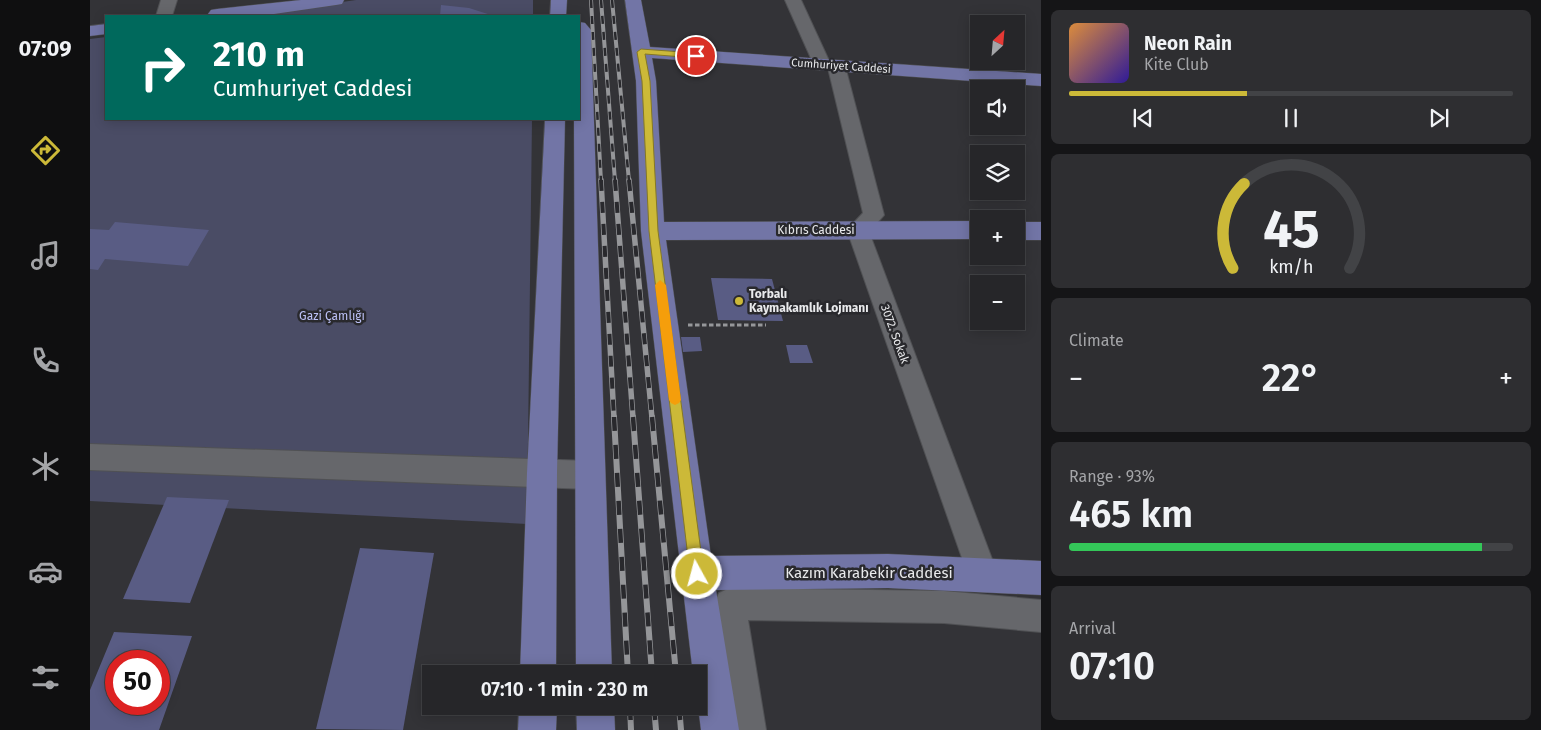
<!DOCTYPE html>
<html lang="en">
<head>
<meta charset="utf-8">
<style>
  :root { --surface:#262629; --page:#2e2e31; --text:#f1f3f6; --muted:#a4a5a8; --line:#424346; --accent:#ccb938 }
  body { margin:0; font-family:"Fira Sans",sans-serif; background:var(--page); color:var(--text); height:100vh; display:flex; flex-direction:column; font-size:19px; white-space:nowrap }
  * { box-sizing:border-box; margin:0 }
  p { font-size:16px; color:var(--muted) }
  .icon { flex:none; width:28px; height:28px; fill:none; stroke:currentColor; stroke-width:2; stroke-linecap:round; stroke-linejoin:round }
  .map { position:relative; flex:1; overflow:hidden }
  .panel { display:flex; flex-direction:column; gap:10px; padding:10px; background:#151517; width:500px }
  .panel>* { flex:none }
  .top-card { position:absolute; left:15px; top:15px; width:475px; height:105px; border-radius:0px; box-shadow:0 2px 12px #0003,0 0 0 1px var(--line); background:#00695c; color:#fff; overflow:hidden }
  .needle { width:32px; rotate:26deg }
  .buttons { position:absolute; left:880px; top:15px; display:grid; gap:10px }
  .buttons a { display:grid; place-items:center; width:55px; height:55px; border-radius:0px; background:var(--surface); box-shadow:0 2px 12px #0003,0 0 0 1px var(--line); font-size:25px }
  .speed { position:absolute; left:15px; top:650px; display:flex; gap:10px; font-size:25px; font-weight:700; text-align:center }
  .speed>* { display:grid; place-content:center; width:65px; height:65px; border-radius:50%; background:var(--surface); box-shadow:0 2px 12px #0003,0 0 0 1px var(--line); line-height:1 }
  .speed .limit { border:8px solid #d22; background:#fff; color:#111 }
  .pin { position:absolute; display:grid; place-items:center; width:42px; height:42px; color:#fff; margin:-21px; border:2px solid #fff; border-radius:50%; box-shadow:0 1px 5px #0007 }
  .me { position:absolute; width:55px; margin:-28px; rotate:353deg; stroke-linejoin:round; filter:drop-shadow(0 0 4px #0008) }
  .turn { display:flex; align-items:center; gap:18px; height:105px; padding:0 25px; font-size:22px }
  .turn .icon { width:65px; height:65px; stroke-width:2.5 }
  .turn b { display:block; font-size:35px; line-height:42px }
  .big { font-size:38px; font-weight:600; line-height:1.1 }
  .panel .card { flex:1; display:flex; flex-direction:column; justify-content:center; gap:8px; min-width:0; padding:0 18px; border-radius:8px; background:var(--page) }
  .panel .dial { align-items:center; gap:0 }
  .dial svg { height:130px; overflow:visible; fill:none; stroke:var(--line); stroke-width:7; stroke-linecap:round; text-anchor:middle }
  .dial text { fill:var(--text); stroke:none }
  .song { display:flex; align-items:center; gap:15px }
  .cover { width:60px; height:60px; border-radius:8px; background:linear-gradient(135deg,hsl(30 70% 55%),hsl(250 70% 35%)) }
  .played { height:5px; border-radius:2px; background:linear-gradient(90deg,var(--accent) 40%,var(--line) 40%) }
  .keys { display:flex; justify-content:space-around; direction:ltr }
  .heat { display:flex; justify-content:space-between; align-items:center; font-size:28px; direction:ltr }
  .charge { height:8px; border-radius:4px; background:linear-gradient(90deg,#34c759 93%,var(--line) 0) }
  .trip { position:absolute; left:332px; top:665px; width:285px; height:50px; border-radius:0px; background:var(--surface); box-shadow:0 2px 12px #0003,0 0 0 1px var(--line); font-weight:600; line-height:50px; text-align:center }
  main { display:flex; flex:1; min-height:0 }
  .tabs { display:flex; flex-direction:column; width:90px; justify-content:space-around; align-items:center; background:#0f0f10; color:var(--muted) }
  .tabs .icon { width:35px; height:35px }
  .tabs .current { color:var(--accent) }
  .tabs b { font-size:22px; color:var(--text) }
  .map>svg:first-child { display:block }
</style>
</head>
<body>
<main>
<nav class="tabs">
<b>07:09</b>
<svg class="icon current" aria-label="directions" viewBox="0 0 24 24"><path d="M12 3l9 9-9 9-9-9zM9 14v-3h6M13 9l2 2-2 2"/></svg>
<svg class="icon" aria-label="music" viewBox="0 0 24 24"><path d="M9 18V5l10-2v13"/><circle cx="6" cy="18" r="3"/><circle cx="16" cy="16" r="3"/></svg>
<svg class="icon" aria-label="phone" viewBox="0 0 24 24"><path d="M5 4h4l2 5-3 2q2 4 5 5l2-3 5 2v4C11 20 4 13 5 4z"/></svg>
<svg class="icon" aria-label="climate" viewBox="0 0 24 24"><path d="M12 3v18M4 7l16 10M4 17L20 7"/></svg>
<svg class="icon" aria-label="car" viewBox="0 0 24 24"><path d="M5 17H2v-5l4-1 3-4h7l3 4 3 1v5h-3M9 17h6M6 11h13"/><circle cx="7" cy="17" r="2"/><circle cx="17" cy="17" r="2"/></svg>
<svg class="icon" aria-label="filters" viewBox="0 0 24 24"><path d="M4 7h16M4 17h16"/><circle cx="9" cy="7" r="2"/><circle cx="15" cy="17" r="2"/></svg>
</nav>
<div class="map">
<svg width="951" height="730" viewBox="0 0 951 730">
  <rect width="100%" height="100%" fill="#333337"/>
  <!-- green -->
  <g fill="#4a4c65">
    <path d="M266,0H443V16H155Z"/>
    <path d="M16,37V119H442L437,524L0,501V39Z"/>
  </g>
  <!-- building -->
  <g fill="#595c84" fill-rule="evenodd">
    <path d="M351,5L379,8L404,16H350Z"/>
    <path d="M25,222L119,230L98,266L15,259L8,270L0,269V229L19,230Z"/>
    <path d="M621,278L682,279L693,321L628,320Z"/>
    <path d="M591,337H610L612,351L593,352Z"/>
    <path d="M696,345H717L723,363H700Z"/>
    <path d="M77,497L139,500L100,603L33,599Z"/>
    <path d="M270,548L344,553L313,730L226,729Z"/>
    <path d="M24,632L102,636L69,730H0V690ZM26,661H69V704H26Z"/>
  </g>
  <g fill="none" stroke-linecap="round" stroke-linejoin="round">
    <!-- minor casing -->
    <g stroke="#505154" stroke-width="2">
      <g id="minor">
        <path d="M71,0H87L82,16H66Z"/>
        <path d="M695,0H711L740,63L746,61L752,62L755,66L794,215L779,232L908,575L904,586L893,590L882,586L878,575L757,230L773,213L738,68L732,70L726,69L724,65Z"/>
        <path d="M0,444L499,461L509,465L513,475L509,485L499,489L0,470Z"/>
        <path d="M640,588L854,591L951,600V632L854,623L658,620L676,730H642L624,604L629,593Z"/>
      </g>
    </g>
    <!-- major casing -->
    <g stroke="#505154" stroke-width="1">
      <g id="major">
        <path d="M211,0H254L252,4L246,5L184,14L120,16L118,14L121,10L127,9Z"/>
        <path d="M461,0H477L476,16H460Z"/>
        <path d="M535,0H551L560,47L951,74V86L562,58L566,81L574,222L889,221V239L576,240L621,556L798,554L951,561V595L798,588L626,590L649,730H611L608,706L609,674H603L551,231L546,81Z"/>
        <path d="M489,22L495,23L501,30L522,674H486L484,119H489Z"/>
        <path d="M16,24V34L0,36V26Z"/>
        <path d="M455,119H475L467,473L466,674H430L437,473Z"/>
        <rect x="926" y="222" width="25" height="18"/>
        <path d="M429,706H467L466,730H428Z"/>
        <path d="M486,706H524L525,730H487Z"/>
      </g>
    </g>
    <!-- path -->
    <path stroke="#96979a" stroke-width="3" stroke-dasharray="4.5 2.5" stroke-linecap="butt" d="M598,325H676"/>
    <!-- minor -->
    <use href="#minor" fill="#66676b" fill-rule="evenodd"/>
    <!-- major -->
    <use href="#major" fill="#7275a6" fill-rule="evenodd"/>
    <!-- rail-far2 casing -->
    <g stroke="#959699" stroke-width="4">
      <g id="rail-far2">
        <path d="M501,0L511,181"/>
        <path d="M511,0L525,181"/>
        <path d="M522,0L539,181"/>
      </g>
    </g>
    <!-- rail-far1 casing -->
    <g stroke="#959699" stroke-width="5.5">
      <g id="rail-far1">
        <path d="M511,180L524,418"/>
        <path d="M525,180L543,418"/>
        <path d="M539,180L562,418"/>
      </g>
    </g>
    <!-- rail casing -->
    <g stroke="#959699" stroke-width="6">
      <g id="rail">
        <path d="M524,417L538,674"/>
        <path d="M543,417L562,674"/>
        <path d="M562,417L586,674"/>
        <path d="M540,706L541,730"/>
        <path d="M564,706L566,730"/>
        <path d="M589,706L591,730"/>
      </g>
    </g>
    <!-- rail-far2 -->
    <use href="#rail-far2" stroke="#29292d" stroke-width="2.5" stroke-dasharray="8" stroke-linecap="butt"/>
    <!-- rail-far1 -->
    <use href="#rail-far1" stroke="#29292d" stroke-width="4" stroke-dasharray="11" stroke-linecap="butt"/>
    <!-- rail -->
    <use href="#rail" stroke="#29292d" stroke-width="4.5" stroke-dasharray="14" stroke-linecap="butt"/>
  </g>
  <!-- route -->
  <path fill="#ccb938" stroke="#857824" d="M551,49L606,53L609,56L606,58L555,54L560,81L568,231L614,574L612,578L607,580L602,578L600,574L559,231L552,81L547,52Z"/>
  <!-- slow -->
  <path fill="#f59e0b" d="M570,280L576,285L591,400L589,403L585,405L581,403L579,400L565,285Z"/>
  <!-- markers -->
  <circle fill="#ccb938" stroke="#29292d" stroke-width="2" cx="649" cy="301" r="5"/>
  <g text-anchor="middle" dominant-baseline="central" stroke-width="5" stroke-linejoin="round" paint-order="stroke">
    <!-- far-street labels -->
    <g font-size="11" fill="#e9eaec" stroke="#29292d">
      <text transform="translate(751 66) rotate(4)">Cumhuriyet Caddesi</text>
    </g>
    <!-- street labels -->
    <g font-size="12" fill="#e9eaec" stroke="#29292d">
      <text x="726" y="230">Kıbrıs Caddesi</text>
      <text transform="translate(805 334) rotate(70)">3072. Sokak</text>
    </g>
    <!-- poi labels -->
    <g font-size="12" font-weight="bold" fill="#e9eaec" stroke="#29292d" text-anchor="start">
      <text x="659" y="294">Torbalı<tspan x="659" dy="14">Kaymakamlık Lojmanı</tspan></text>
    </g>
    <!-- park labels -->
    <g font-size="12" fill="#bcc1f6" stroke="#29292d">
      <text x="242" y="316">Gazi Çamlığı</text>
    </g>
    <!-- near-street labels -->
    <g font-size="15" fill="#e9eaec" stroke="#29292d">
      <text x="779" y="573">Kazım Karabekir Caddesi</text>
    </g>
  </g>
</svg>
<div class="buttons">
<a><svg class="needle" viewBox="-14 -14 28 28"><path d="M0-13l5 13h-10z" fill="#e53935"/><path d="M0 13l5-13h-10z" fill="#a4a5a8"/></svg></a>
<a><svg class="icon" aria-label="sound" viewBox="0 0 24 24"><path d="M4 9h4l5-4v14l-5-4H4zM17 9q2 3 0 6"/></svg></a>
<a><svg class="icon" aria-label="layers" viewBox="0 0 24 24"><path d="M12 4l9 5-9 5-9-5zM3 14l9 5 9-5"/></svg></a>
<a>+</a>
<a>−</a>
</div>
<div class="speed"><div class="limit">50</div></div>
<div class="pin" style="left:606px;top:56px;background:#d93025"><svg class="icon" aria-label="arrive" viewBox="0 0 24 24"><path d="M6 21V4h12l-3 4 3 4H6"/></svg></div>
<svg class="me" style="left:607px;top:574px" viewBox="-20 -20 40 40"><circle r="17" fill="#ccb938" stroke="#fff" stroke-width="3"/><path d="M0-11L8 9 0 5-8 9z" fill="#fff"/></svg>
<div class="trip">07:10 · 1 min · 230 m</div>
<div class="top-card">
<div class="turn"><svg class="icon" aria-label="right" viewBox="0 0 24 24"><path d="M7 20v-9h11M14 6l5 5-5 5"/></svg><div><b>210 m</b>Cumhuriyet Caddesi</div></div>
</div>
</div>
<section class="panel">
<div class="card">
<div class="song"><i class="cover"></i><div><b>Neon Rain</b><p>Kite Club</p></div></div>
<div class="played"></div>
<div class="keys"><svg class="icon" aria-label="previous" viewBox="0 0 24 24"><path d="M18 5L8 12l10 7zM5 5v14"/></svg><svg class="icon" aria-label="pause" viewBox="0 0 24 24"><path d="M8 5v14M16 5v14"/></svg><svg class="icon" aria-label="next" viewBox="0 0 24 24"><path d="M6 5l10 7-10 7zM19 5v14"/></svg></div>
</div>
<div class="card dial"><svg viewBox="0 0 100 80">
<path d="M14 69A42 42 0 1 1 86 69"/>
<path d="M14 69A42 42 0 0 1 21 17" stroke="#ccb938"/>
<text x="50" y="56" font-size="32" font-weight="700">45</text>
<text x="50" y="72" font-size="11">km/h</text>
</svg></div>
<div class="card"><p>Climate</p>
<div class="heat"><a>−</a><b class="big">22°</b><a>+</a></div>
</div>
<div class="card"><p>Range · 93%</p><b class="big">465 km</b><div class="charge"></div></div>
<div class="card"><p>Arrival</p><b class="big">07:10</b></div>
</section>
</main>
</body>
</html>
